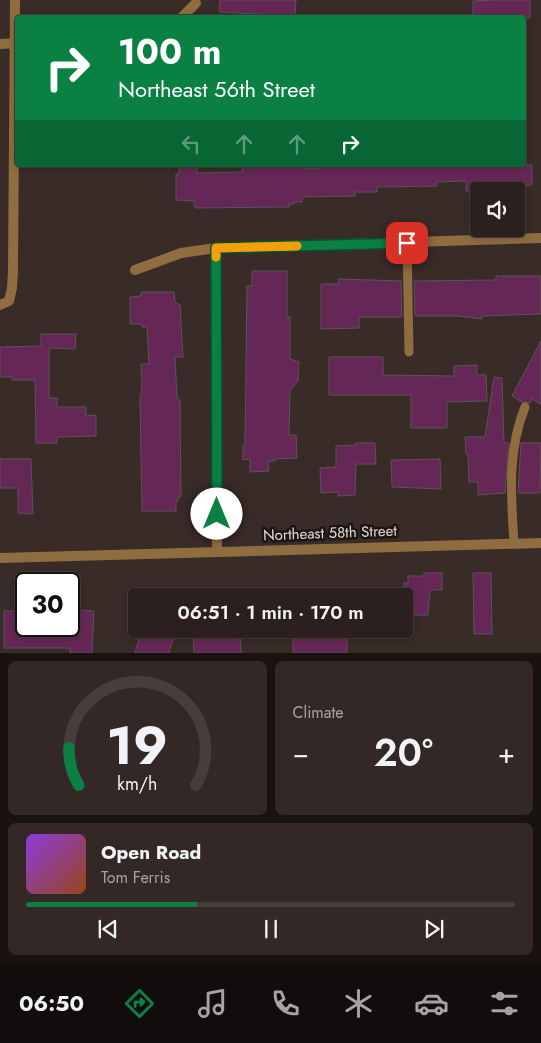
<!DOCTYPE html>
<html lang="en">
<head>
<meta charset="utf-8">
<style>
  :root { --surface:#2b201d; --page:#332826; --text:#f1f3f6; --muted:#a6a3a4; --line:#473e3b; --accent:#0b8043 }
  body { margin:0; font-family:Jost,sans-serif; background:var(--page); color:var(--text); height:100vh; display:flex; flex-direction:column; font-size:19px; white-space:nowrap }
  * { box-sizing:border-box; margin:0 }
  p { font-size:16px; color:var(--muted) }
  .icon { flex:none; width:28px; height:28px; fill:none; stroke:currentColor; stroke-width:2; stroke-linecap:round; stroke-linejoin:round }
  .map { position:relative; height:653px; overflow:hidden }
  .drawer { display:flex; flex-direction:column; gap:8px; padding:8px; background:#181210; flex:1 }
  .drawer>* { flex:none }
  .guide { position:absolute; left:15px; top:15px; width:511px; height:152px; border-radius:5px; box-shadow:0 2px 8px #0003,0 0 0 1px var(--line); background:#0b8043; color:#fff; overflow:hidden }
  .controls { position:absolute; left:470px; top:182px; display:grid; gap:10px }
  .controls a { display:grid; place-items:center; width:55px; height:55px; border-radius:5px; background:var(--surface); box-shadow:0 2px 8px #0003,0 0 0 1px var(--line); font-size:25px }
  .speed { position:absolute; left:15px; top:572px; display:flex; gap:10px; font-size:25px; font-weight:700; text-align:center }
  .speed>* { display:grid; place-content:center; width:65px; height:65px; border-radius:50%; background:var(--surface); box-shadow:0 2px 8px #0003,0 0 0 1px var(--line); line-height:1 }
  .speed .limit { border:2px solid #111; border-radius:8px; background:#fff; color:#111 }
  .pin { position:absolute; display:grid; place-items:center; width:42px; height:42px; color:#fff; margin:-21px; border-radius:10px; box-shadow:0 2px 8px #0006 }
  .me { position:absolute; width:55px; margin:-28px; rotate:0deg; stroke-linejoin:round; filter:drop-shadow(0 0 4px #0008) }
  .turn { display:flex; align-items:center; gap:18px; height:105px; padding:0 20px; font-size:22px }
  .turn .icon { width:65px; height:65px; stroke-width:2.5 }
  .turn b { display:block; font-size:35px; line-height:42px }
  .lanes { display:flex; align-items:center; height:48px; padding:0 20px; background:#0003; justify-content:center; gap:25px; direction:ltr }
  .lanes .off { opacity:.35 }
  .big { font-size:38px; font-weight:600; line-height:1.1 }
  .drawer .tile { flex:1; display:flex; flex-direction:column; justify-content:center; gap:8px; min-width:0; padding:0 18px; border-radius:8px; background:var(--page) }
  .drawer .dial { align-items:center; gap:0 }
  .dial svg { height:130px; overflow:visible; fill:none; stroke:var(--line); stroke-width:7; stroke-linecap:round; text-anchor:middle }
  .dial text { fill:var(--text); stroke:none }
  .song { display:flex; align-items:center; gap:15px }
  .cover { width:60px; height:60px; border-radius:8px; background:linear-gradient(135deg,hsl(270 70% 55%),hsl(20 70% 35%)) }
  .played { height:5px; border-radius:2px; background:linear-gradient(90deg,var(--accent) 35%,var(--line) 35%) }
  .keys { display:flex; justify-content:space-around; direction:ltr }
  .heat { display:flex; justify-content:space-between; align-items:center; font-size:28px; direction:ltr }
  .drawer .tiles { flex:1; display:grid; gap:8px; grid-template-columns:1fr 1fr }
  .tile:last-child { grid-column:span 2 }
  .trip { position:absolute; left:128px; top:588px; width:285px; height:50px; border-radius:5px; background:var(--surface); box-shadow:0 2px 8px #0003,0 0 0 1px var(--line); font-weight:600; line-height:50px; text-align:center }
  .tabs { display:flex; height:80px; justify-content:space-around; align-items:center; background:#110d0c; color:var(--muted) }
  .tabs .icon { width:35px; height:35px }
  .tabs .selected { color:var(--accent) }
  .tabs b { font-size:22px; color:var(--text) }
  .map>svg:first-child { display:block }
</style>
</head>
<body>
<div class="map">
<svg width="541" height="653" viewBox="0 0 541 653">
  <rect width="100%" height="100%" fill="#392b27"/>
  <!-- building -->
  <g fill="#652856" stroke="#5e515a">
    <path d="M220,0H296L295,16L219,12Z"/>
    <path d="M495,0H530V18H473V1Z"/>
    <path d="M179,165H197V173L242,172V167H270V165L319,169V166L328,165H532V185L508,186V189L488,191H466V181L437,182V186L377,187V192H355V196L303,197L302,202H294V204H289V207L195,208L194,201L176,200V174H179Z"/>
    <path d="M252,271H287V317H290V359L299,362L298,381L290,390L289,435H296L297,458L275,459V461H268L269,471L250,472V459L243,460V445H245L247,286H252Z"/>
    <path d="M496,276H541V314L482,316V319L457,316H415L414,281L496,280Z"/>
    <path d="M339,279L401,281L402,317H359V328L321,329V284H339Z"/>
    <path d="M141,292H174L175,302L180,305L183,357H175L177,396L178,400H180L181,497H178V501H176V511H142L140,399L142,387L141,364H149L147,327H142V324H130V297L141,296Z"/>
    <path d="M41,334H76L75,349L49,348V398H57V407H86V416L96,415V436L57,437V443H36L35,380H12V377H0V347L41,346Z"/>
    <path d="M541,341V404L532,399L530,403L522,402L512,396Z"/>
    <path d="M329,357H383V375L454,376V366L477,365V375H486L487,401L447,402V428H411V395H329Z"/>
    <path d="M494,377L502,378L504,443H509L505,493L478,495V482H469L468,454H466L465,437H485Z"/>
    <path d="M356,443H375L376,464H356L355,495L338,496V492L321,493L320,468L336,467V446L356,445Z"/>
    <path d="M521,443H541L540,493H518Z"/>
    <path d="M0,459H31L33,514L18,513V488H0Z"/>
    <path d="M440,459L441,489L392,487L391,460Z"/>
    <path d="M424,573H442V590H430L428,615H409L408,603H404V583H408V576H424Z"/>
    <path d="M473,573H491L492,634H474Z"/>
    <path d="M70,610L94,611L92,653H70V648H4V611H26V626H70Z"/>
    <path d="M142,629H176L169,653H135Z"/>
    <path d="M193,629H240L241,653H194Z"/>
    <path d="M312,629H347V653H293V632L312,631Z"/>
  </g>
  <g fill="none" stroke-linecap="round" stroke-linejoin="round">
    <!-- service -->
    <g stroke="#8f6d40" stroke-width="9">
      <path d="M407,243L409,352"/>
      <path d="M514,543C511,496 507,452 525,407"/>
    </g>
    <!-- minor -->
    <g stroke="#8f6d40" stroke-width="10">
      <path d="M181,18L196,3"/>
      <path d="M0,44L18,43"/>
      <path d="M216,248L217,551"/>
      <path d="M135,270L181,253L216,248L541,238"/>
      <path d="M0,305L9,301L12,288L13,271L15,0"/>
    </g>
    <!-- tertiary -->
    <path stroke="#8f6d40" stroke-width="10" d="M0,558L541,543"/>
  </g>
  <g fill="none" stroke-linecap="round" stroke-linejoin="round">
    <!-- route casing -->
    <g stroke="#07532c" stroke-width="12">
      <path id="route" d="M217,514L216,248L407,243"/>
    </g>
    <!-- route -->
    <use href="#route" stroke="#0b8043" stroke-width="9"/>
    <!-- slow -->
    <path stroke="#f59e0b" stroke-width="9" d="M216,257V248L297,246"/>
  </g>
  <g text-anchor="middle" dominant-baseline="central" stroke-width="5" stroke-linejoin="round" paint-order="stroke">
    <!-- street labels -->
    <g font-size="15" fill="#e5dcd9" stroke="#1b1513">
      <text transform="translate(330 533) rotate(-2)">Northeast 58th Street</text>
    </g>
  </g>
</svg>
<div class="controls">
<a><svg class="icon" aria-label="sound" viewBox="0 0 24 24"><path d="M4 9h4l5-4v14l-5-4H4zM17 9q2 3 0 6"/></svg></a>
</div>
<div class="speed"><div class="limit">30</div></div>
<div class="pin" style="left:407px;top:243px;background:#d93025"><svg class="icon" aria-label="arrive" viewBox="0 0 24 24"><path d="M6 21V4h12l-3 4 3 4H6"/></svg></div>
<svg class="me" style="left:217px;top:514px" viewBox="-20 -20 40 40"><circle r="19" fill="#fff"/><path d="M0-13L10 11 0 6-10 11z" fill="#0b8043"/></svg>
<div class="trip">06:51 · 1 min · 170 m</div>
<div class="guide">
<div class="turn"><svg class="icon" aria-label="right" viewBox="0 0 24 24"><path d="M7 20v-9h11M14 6l5 5-5 5"/></svg><div><b>100 m</b>Northeast 56th Street</div></div>
<div class="lanes"><svg class="icon off" aria-label="left" viewBox="0 0 24 24"><path d="M17 20v-9H6M10 6l-5 5 5 5"/></svg><svg class="icon off" aria-label="ahead" viewBox="0 0 24 24"><path d="M12 20V5M6 11l6-6 6 6"/></svg><svg class="icon off" aria-label="ahead" viewBox="0 0 24 24"><path d="M12 20V5M6 11l6-6 6 6"/></svg><svg class="icon" aria-label="right" viewBox="0 0 24 24"><path d="M7 20v-9h11M14 6l5 5-5 5"/></svg></div>
</div>
</div>
<section class="drawer">
<div class="tiles">
<div class="tile dial"><svg viewBox="0 0 100 80">
<path d="M14 69A42 42 0 1 1 86 69"/>
<path d="M14 69A42 42 0 0 1 8 46" stroke="#0b8043"/>
<text x="50" y="56" font-size="32" font-weight="700">19</text>
<text x="50" y="72" font-size="11">km/h</text>
</svg></div>
<div class="tile"><p>Climate</p>
<div class="heat"><a>−</a><b class="big">20°</b><a>+</a></div>
</div>
<div class="tile">
<div class="song"><i class="cover"></i><div><b>Open Road</b><p>Tom Ferris</p></div></div>
<div class="played"></div>
<div class="keys"><svg class="icon" aria-label="previous" viewBox="0 0 24 24"><path d="M18 5L8 12l10 7zM5 5v14"/></svg><svg class="icon" aria-label="pause" viewBox="0 0 24 24"><path d="M8 5v14M16 5v14"/></svg><svg class="icon" aria-label="next" viewBox="0 0 24 24"><path d="M6 5l10 7-10 7zM19 5v14"/></svg></div>
</div>
</div>
</section>
<nav class="tabs">
<b>06:50</b>
<svg class="icon selected" aria-label="directions" viewBox="0 0 24 24"><path d="M12 3l9 9-9 9-9-9zM9 14v-3h6M13 9l2 2-2 2"/></svg>
<svg class="icon" aria-label="music" viewBox="0 0 24 24"><path d="M9 18V5l10-2v13"/><circle cx="6" cy="18" r="3"/><circle cx="16" cy="16" r="3"/></svg>
<svg class="icon" aria-label="phone" viewBox="0 0 24 24"><path d="M5 4h4l2 5-3 2q2 4 5 5l2-3 5 2v4C11 20 4 13 5 4z"/></svg>
<svg class="icon" aria-label="climate" viewBox="0 0 24 24"><path d="M12 3v18M4 7l16 10M4 17L20 7"/></svg>
<svg class="icon" aria-label="car" viewBox="0 0 24 24"><path d="M5 17H2v-5l4-1 3-4h7l3 4 3 1v5h-3M9 17h6M6 11h13"/><circle cx="7" cy="17" r="2"/><circle cx="17" cy="17" r="2"/></svg>
<svg class="icon" aria-label="filters" viewBox="0 0 24 24"><path d="M4 7h16M4 17h16"/><circle cx="9" cy="7" r="2"/><circle cx="15" cy="17" r="2"/></svg>
</nav>
</body>
</html>
